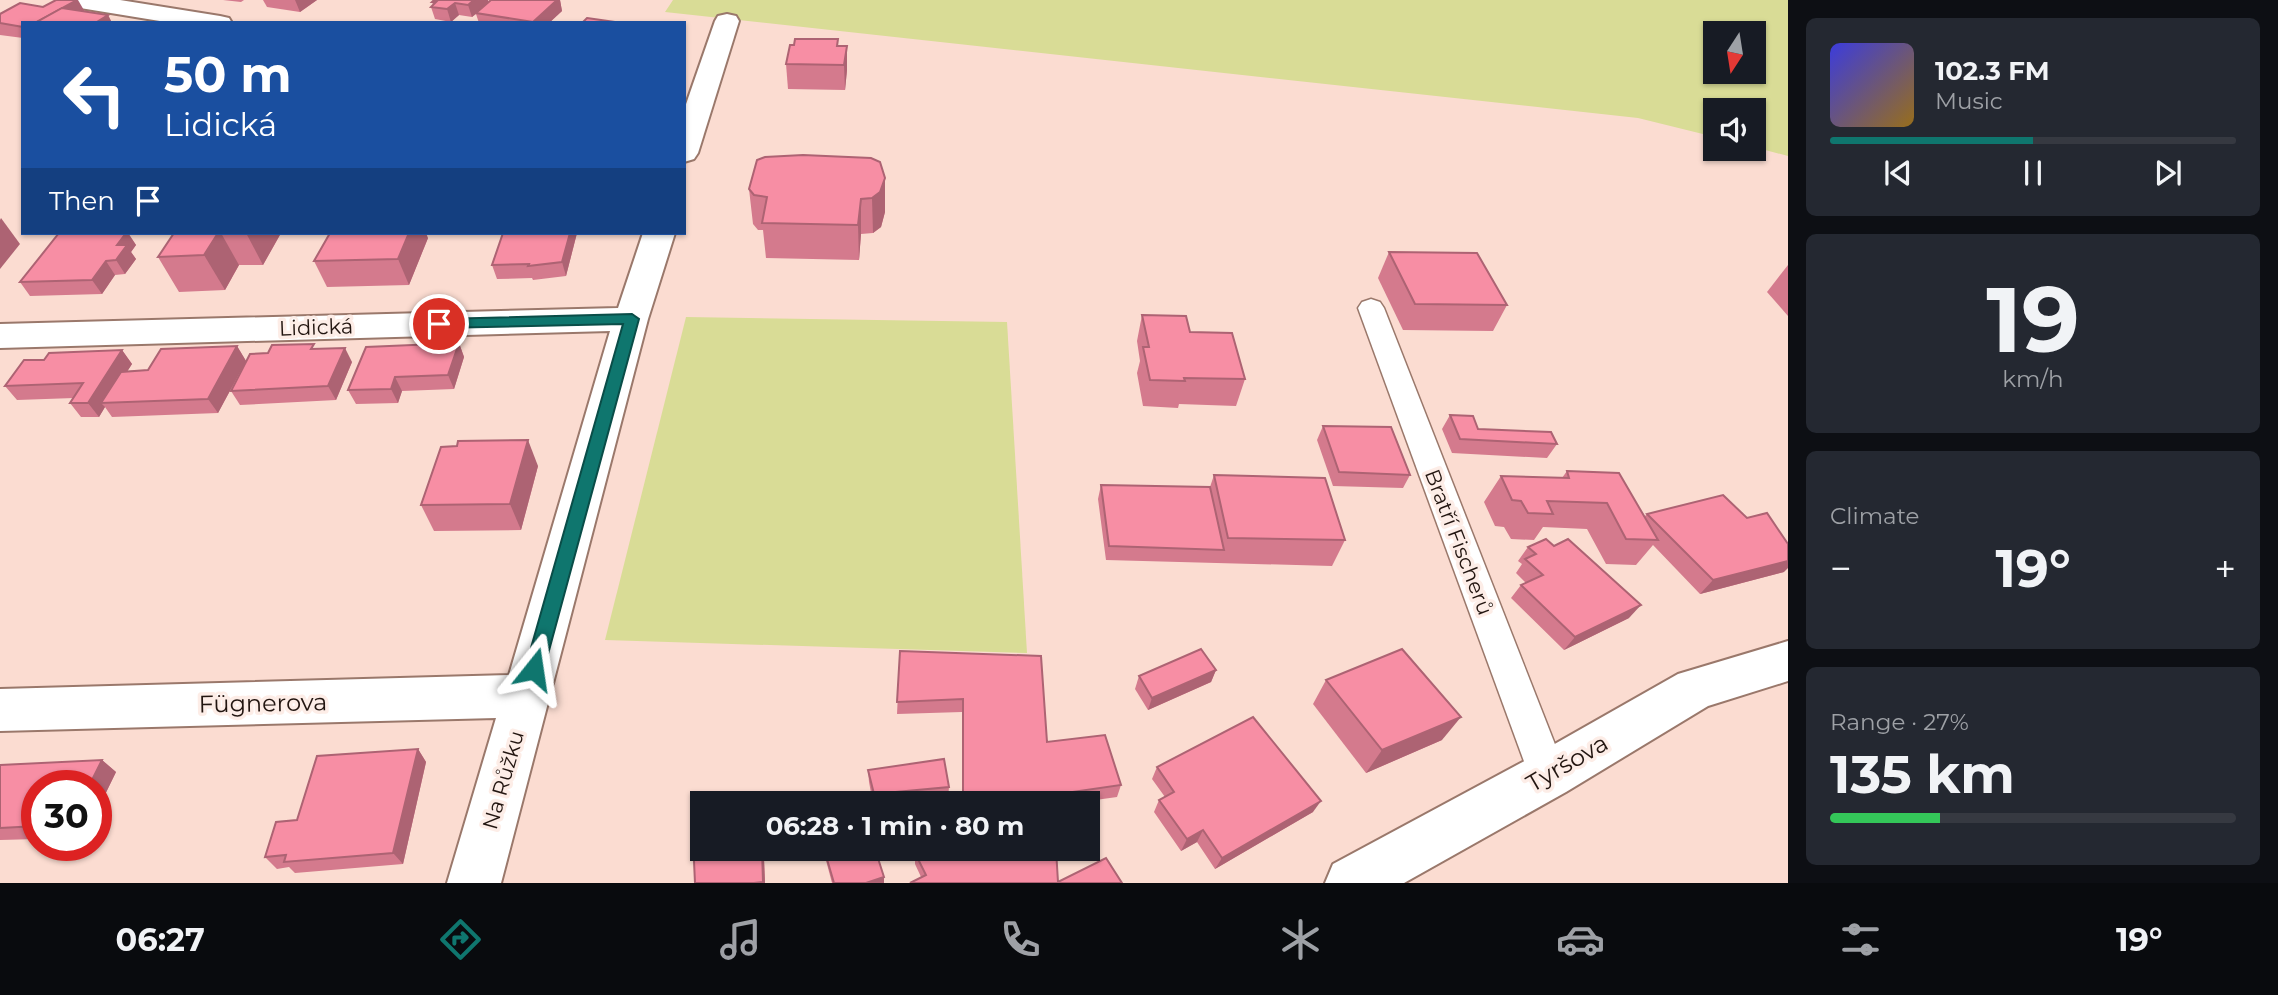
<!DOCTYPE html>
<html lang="en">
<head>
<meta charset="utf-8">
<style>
  :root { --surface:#171b24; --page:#242831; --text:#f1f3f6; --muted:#9ea1a6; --line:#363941; --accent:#0f766e }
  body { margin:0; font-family:Montserrat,sans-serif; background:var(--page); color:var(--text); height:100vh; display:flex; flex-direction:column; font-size:26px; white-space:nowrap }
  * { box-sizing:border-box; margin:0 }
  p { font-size:23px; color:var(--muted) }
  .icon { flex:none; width:38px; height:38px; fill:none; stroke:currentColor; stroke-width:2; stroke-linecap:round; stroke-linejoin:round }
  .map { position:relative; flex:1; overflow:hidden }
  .drawer { display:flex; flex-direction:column; gap:18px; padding:18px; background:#0d0f14; width:490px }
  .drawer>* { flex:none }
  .guide { position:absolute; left:21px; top:21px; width:665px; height:214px; border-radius:0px; box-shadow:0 2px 5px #0004; background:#1a4fa0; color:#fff; overflow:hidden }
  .needle { width:46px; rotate:192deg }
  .fabs { position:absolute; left:1703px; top:21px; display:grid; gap:14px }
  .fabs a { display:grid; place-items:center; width:63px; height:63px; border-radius:0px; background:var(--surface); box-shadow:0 2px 5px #0004; font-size:35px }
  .speed { position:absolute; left:21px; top:770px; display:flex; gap:14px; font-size:35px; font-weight:700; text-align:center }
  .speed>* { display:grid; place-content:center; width:91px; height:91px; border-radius:50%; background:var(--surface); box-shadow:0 2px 5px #0004; line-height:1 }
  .speed .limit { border:10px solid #d22; background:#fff; color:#111 }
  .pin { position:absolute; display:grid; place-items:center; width:60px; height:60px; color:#fff; margin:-30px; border:4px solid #fff; border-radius:50%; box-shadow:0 2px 7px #0007 }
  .me { position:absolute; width:77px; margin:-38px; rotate:15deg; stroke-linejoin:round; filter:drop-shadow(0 0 5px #0008) }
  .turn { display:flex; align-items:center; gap:24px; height:147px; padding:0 28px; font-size:32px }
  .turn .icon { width:91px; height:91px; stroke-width:2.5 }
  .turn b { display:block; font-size:49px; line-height:60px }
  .then { display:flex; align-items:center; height:66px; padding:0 28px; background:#0003; gap:14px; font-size:26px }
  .big { font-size:52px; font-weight:700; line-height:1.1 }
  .drawer .tile { flex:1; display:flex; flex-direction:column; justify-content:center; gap:10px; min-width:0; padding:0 24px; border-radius:10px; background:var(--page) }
  .drawer .dial { align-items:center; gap:0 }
  .dial b { font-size:91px; line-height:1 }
  .song { display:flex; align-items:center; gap:21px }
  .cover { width:84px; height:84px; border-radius:10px; background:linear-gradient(135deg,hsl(240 70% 55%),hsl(40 70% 35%)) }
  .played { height:7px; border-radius:4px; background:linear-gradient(90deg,var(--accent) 50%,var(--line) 50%) }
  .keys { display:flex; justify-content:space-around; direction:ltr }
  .heat { display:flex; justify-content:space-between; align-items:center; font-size:38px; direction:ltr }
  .charge { height:10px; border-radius:5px; background:linear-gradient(90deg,#34c759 27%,var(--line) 0) }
  .trip { position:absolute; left:690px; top:791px; width:410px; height:70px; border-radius:0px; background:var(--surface); box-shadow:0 2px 5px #0004; font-weight:700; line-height:70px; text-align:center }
  .dock { display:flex; height:112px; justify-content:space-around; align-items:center; background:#090b0e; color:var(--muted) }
  .dock .icon { width:49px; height:49px }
  .dock .on { color:var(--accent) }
  .dock b { font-size:32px; color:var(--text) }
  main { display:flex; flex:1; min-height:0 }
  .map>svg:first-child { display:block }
</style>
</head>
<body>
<main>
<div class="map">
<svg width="1788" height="883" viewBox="0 0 1788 883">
  <rect width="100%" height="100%" fill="#fbdcd1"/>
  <!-- green -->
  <g fill="#d9dc96" fill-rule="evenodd">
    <path d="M673,0H1788V156L1754,147V110H1715V137L1638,118L665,12ZM1715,33H1754V72H1715Z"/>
    <path d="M686,317L1007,322L1027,653L605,640Z"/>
  </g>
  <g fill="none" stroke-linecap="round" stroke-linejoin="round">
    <!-- lane casing -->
    <g stroke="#9a786b" stroke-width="3">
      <path id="lane" d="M1371,299L1380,302L1384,308L1567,775L1562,788L1548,793L1534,788L1529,775L1358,308L1362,302Z"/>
    </g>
    <!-- street casing -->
    <g stroke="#9a786b" stroke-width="4">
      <g id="street">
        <path d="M62,0H120L220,16L229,18L232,23H172L74,7L66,5Z"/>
        <path d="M727,14L736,16L739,21L698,153L694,159L684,162V110L715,21L718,16Z"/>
        <path d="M643,233H675L648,319L501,883H447L496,718L0,731V689L509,675L610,331L0,348V324L618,308Z"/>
        <path d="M1788,641V681L1708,706L1566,792L1404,883H1325L1333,864L1530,758L1678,674Z"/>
      </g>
    </g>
    <!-- lane -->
    <use href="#lane" fill="#fff" fill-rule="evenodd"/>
    <!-- street -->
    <use href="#street" fill="#fff" fill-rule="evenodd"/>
  </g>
  <!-- wall -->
  <g fill="#d47a8d">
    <path d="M223,0H244L241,2Z"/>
    <path d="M263,0H317L300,12L267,7Z"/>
    <path d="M491,0H560L562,11L549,23H479L476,14L472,17L459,15L451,22L435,19L431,7L433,5L432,2H489Z"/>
    <path d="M85,12L108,15L112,23H23V38L0,35V14Z"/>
    <path d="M838,46L847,70L845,90L788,89L786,64Z"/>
    <path d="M885,178V212L881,227L873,233L861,234L859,260L766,258L763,230H758L753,224L749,189Z"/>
    <path d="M59,233H128L136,245L131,252L136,259L125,274L115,275L102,294L30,296L20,282Z"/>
    <path d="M174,233H281L263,265H239L225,290L179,292L158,257Z"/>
    <path d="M503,233H577L566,276L533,280L532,278L497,279L492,265Z"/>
    <path d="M428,238L409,285L327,287L314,261Z"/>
    <path d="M1389,252L1507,305L1493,331L1403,330L1378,278Z"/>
    <path d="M1788,265V316L1767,292Z"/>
    <path d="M1142,315L1190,332L1245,379L1236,406L1179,404L1178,408L1143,406L1137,373L1140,361L1137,341Z"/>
    <path d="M459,343L464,357L454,389L402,391L398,403L356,404L348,390Z"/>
    <path d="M237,346L246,361L218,413L112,417L105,407L99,417H81L70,403L74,398L17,400L5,386L44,360L122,350L132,364L127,371L148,370Z"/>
    <path d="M317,349L352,362L336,400L240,405L231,391Z"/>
    <path d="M1450,415L1478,429L1557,444L1547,458L1452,453L1442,429Z"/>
    <path d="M1323,426L1410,475L1403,488L1333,486L1317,440Z"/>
    <path d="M457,446L538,466L521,530L434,531L421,505Z"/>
    <path d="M1567,471L1644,517L1647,514L1784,572L1700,594L1653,545L1636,565L1606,564L1587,529L1543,527L1534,540L1511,539L1504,527L1495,526L1484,502L1501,476L1562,478Z"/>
    <path d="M1214,475L1345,540L1332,566L1106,560L1098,499L1101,485L1210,487Z"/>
    <path d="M1528,547L1629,618L1564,650L1511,598L1521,585L1526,583L1516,573L1522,564L1518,561Z"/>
    <path d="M900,651L1047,742L1121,785L1117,797L1074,803H962V712L897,714Z"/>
    <path d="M1216,670L1211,682L1148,710L1135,689L1139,676Z"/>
    <path d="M1326,680L1442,740L1366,773L1313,704Z"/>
    <path d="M418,749L426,762L403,864L295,873L289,867L277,869L265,857L297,820Z"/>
    <path d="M102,760L116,772L96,813V786H37V839L0,840V765Z"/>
    <path d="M1157,767L1313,812L1215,869L1197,842L1181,851L1154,812L1159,800L1165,797L1152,779Z"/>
    <path d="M868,770L949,787L948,799L903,803H873L869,782Z"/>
    <path d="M702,849H781V856L764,859L765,883H695Z"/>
    <path d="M823,849H875L884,877V883H832Z"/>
    <path d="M923,849H1056L1058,882L1106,858L1122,883H910L921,877L915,864V853Z"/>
  </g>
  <!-- shaded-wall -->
  <g fill="#ad6373">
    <path d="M77,0H78L85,12L36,23Z"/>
    <path d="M295,0H317L300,12Z"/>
    <path d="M474,0H488L489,3L472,17L468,5Z"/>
    <path d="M557,0H560L562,11L549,23H533V22Z"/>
    <path d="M455,3L459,15L451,22L447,9Z"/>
    <path d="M108,15L112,23H98L97,22Z"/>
    <path d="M847,46V70L845,90L844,65Z"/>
    <path d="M885,178V212L881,227L873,233L872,198Z"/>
    <path d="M861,199V234L859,260L858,225Z"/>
    <path d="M1,218L20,244L0,269V220Z"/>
    <path d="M126,233H128L136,245L131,252L136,259L125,274L116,260L117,245Z"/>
    <path d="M218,233H221L239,265L225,290L204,255Z"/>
    <path d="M246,233H281L263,265Z"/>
    <path d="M409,233H426L428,238L409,285L398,259Z"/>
    <path d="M570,233H577L566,276L562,262Z"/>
    <path d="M106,261L115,275L102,294L92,280Z"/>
    <path d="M459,343L464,357L454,389L448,375Z"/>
    <path d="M237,346L246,361L218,413L208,399Z"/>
    <path d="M345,348L352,362L336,400L328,386Z"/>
    <path d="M122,350L132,364L108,402L101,403L105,407L99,417L88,403Z"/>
    <path d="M395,377L402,391L398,403L391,389Z"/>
    <path d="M528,440L538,466L521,530L510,504Z"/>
    <path d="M1788,561V568L1784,572L1700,594L1713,580Z"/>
    <path d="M1641,605L1629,618L1564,650L1575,637Z"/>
    <path d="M1216,670L1211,682L1148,710L1152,698Z"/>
    <path d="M1461,717L1442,740L1366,773L1382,750Z"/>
    <path d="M418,749L426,762L403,864L393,853Z"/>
    <path d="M102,760L116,772L96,813V786H89Z"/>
    <path d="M1321,801L1313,812L1215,869L1222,858Z"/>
    <path d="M1203,830L1197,842L1181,851L1187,839Z"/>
    <path d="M762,849L764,859L765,883H764L763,882Z"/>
    <path d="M884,877V883H866Z"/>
  </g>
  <!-- building -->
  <g fill="#f78ea4" stroke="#ad6373" stroke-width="2">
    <path d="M56,0H77L35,23H23V27L0,23V14L20,3L43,7Z"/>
    <path d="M434,0H474L468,5L455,3L447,9L431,7L436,2H432Z"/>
    <path d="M491,0H557L533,22L476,13Z"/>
    <path d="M62,8L108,15L97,22L104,23H35Z"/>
    <path d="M587,18L622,23H582Z"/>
    <path d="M795,39H838L837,46H847L844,65L786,64L790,45H794Z"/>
    <path d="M803,155L871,158L880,162L885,178L880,192L872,198L861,199L858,225L762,223L767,197L754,195L749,189L757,160L765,157Z"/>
    <path d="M59,233H126L117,245H127L116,260L106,261L92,280L20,282Z"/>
    <path d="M174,233H218L204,255L158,257Z"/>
    <path d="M330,233H409L398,259L314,261Z"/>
    <path d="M503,233H570L562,262L528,266L529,264L492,265Z"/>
    <path d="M1389,252L1477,253L1507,305L1415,304Z"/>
    <path d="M1142,315L1186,316L1190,332L1232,333L1245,379L1184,378L1185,381L1150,380L1143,347H1149Z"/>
    <path d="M459,343L448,375L395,377L391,389L348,390L366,347Z"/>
    <path d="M314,344L311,349L345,348L328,386L231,391L250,354L268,353L272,345Z"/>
    <path d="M237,346L208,399L101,403L121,372L148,370L161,349Z"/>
    <path d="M122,350L88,403H70L83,383L5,386L24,360H44L49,353Z"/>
    <path d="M1450,415L1473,416L1478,429L1551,432L1557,444L1460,439Z"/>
    <path d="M1323,426L1391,427L1410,475L1339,472Z"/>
    <path d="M528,440L510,504L421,505L441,447L457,446L458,441Z"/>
    <path d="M1567,471L1619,473L1658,540L1626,539L1607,503L1547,501L1553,514L1528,513L1521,501L1512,500L1501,476L1569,478Z"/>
    <path d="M1214,475L1325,478L1345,540L1228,538Z"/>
    <path d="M1101,485L1210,487L1224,550L1109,546Z"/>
    <path d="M1723,495L1747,518L1767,513L1788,544V561L1713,580L1647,514Z"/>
    <path d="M1546,539L1554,546L1568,539L1641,605L1575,637L1521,585L1543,575L1525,559L1536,554L1528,547Z"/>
    <path d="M1201,649L1216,670L1152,698L1139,676Z"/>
    <path d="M1402,649L1461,717L1382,750L1326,680Z"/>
    <path d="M900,651L1041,656L1047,742L1105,735L1121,785L1051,795L1052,803H963V699L897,702Z"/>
    <path d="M1253,717L1321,801L1222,858L1203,830L1187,839L1159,800L1174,792L1157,767Z"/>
    <path d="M418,749L393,853L284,862L286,855L265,857L276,822L297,820L317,756Z"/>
    <path d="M944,759L949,787L874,794L868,770Z"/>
    <path d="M102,760L89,786H37V826L0,828V765Z"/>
    <path d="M702,834V849H762L763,882L754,883H695L693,839Z"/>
    <path d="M824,849H875L884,877L866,883H834Z"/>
    <path d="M923,849H1056L1058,882L1106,858L1122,883H910L926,875L915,853Z"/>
  </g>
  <!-- route -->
  <path fill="#0f766e" stroke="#0a4d48" stroke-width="2" d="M632,314L639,319L544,669L541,675L534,678L528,675L525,669L623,324L439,328L432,324L439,319Z"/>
  <g text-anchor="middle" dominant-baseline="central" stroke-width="7" stroke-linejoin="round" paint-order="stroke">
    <!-- street labels -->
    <g font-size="21" fill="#221510" stroke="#fdede7">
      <text transform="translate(316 327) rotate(-2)">Lidická</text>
      <text transform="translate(1459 542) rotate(69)">Bratří Fischerů</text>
      <text transform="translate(503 780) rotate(-74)">Na Růžku</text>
    </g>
    <!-- near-street labels -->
    <g font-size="24" fill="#221510" stroke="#fdede7">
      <text transform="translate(263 703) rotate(-1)">Fügnerova</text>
      <text transform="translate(1567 763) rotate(-30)">Tyršova</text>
    </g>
  </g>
</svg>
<div class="fabs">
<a><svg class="needle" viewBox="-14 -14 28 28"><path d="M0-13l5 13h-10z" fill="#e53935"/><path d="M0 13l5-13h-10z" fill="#9ea1a6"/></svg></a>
<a><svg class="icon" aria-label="sound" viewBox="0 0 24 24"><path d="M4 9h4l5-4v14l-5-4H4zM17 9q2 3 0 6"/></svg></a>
</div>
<div class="speed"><div class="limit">30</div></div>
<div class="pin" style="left:439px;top:324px;background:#d93025"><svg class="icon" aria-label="arrive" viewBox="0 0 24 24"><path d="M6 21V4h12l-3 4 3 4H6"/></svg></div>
<svg class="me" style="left:534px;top:669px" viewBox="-20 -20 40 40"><path d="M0-17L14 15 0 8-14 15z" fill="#0f766e" stroke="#fff" stroke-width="4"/></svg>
<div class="trip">06:28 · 1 min · 80 m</div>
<div class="guide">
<div class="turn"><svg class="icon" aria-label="left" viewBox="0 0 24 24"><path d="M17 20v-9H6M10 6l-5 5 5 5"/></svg><div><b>50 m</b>Lidická</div></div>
<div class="then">Then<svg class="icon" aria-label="arrive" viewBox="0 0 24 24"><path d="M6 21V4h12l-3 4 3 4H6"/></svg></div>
</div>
</div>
<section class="drawer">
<div class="tile">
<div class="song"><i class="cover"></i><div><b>102.3 FM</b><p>Music</p></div></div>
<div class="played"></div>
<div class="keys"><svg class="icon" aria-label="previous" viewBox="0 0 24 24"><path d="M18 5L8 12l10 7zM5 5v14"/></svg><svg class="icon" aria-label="pause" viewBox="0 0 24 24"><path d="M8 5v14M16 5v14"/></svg><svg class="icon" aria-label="next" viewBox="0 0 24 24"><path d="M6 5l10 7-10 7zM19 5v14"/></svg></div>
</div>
<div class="tile dial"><b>19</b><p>km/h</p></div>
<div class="tile"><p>Climate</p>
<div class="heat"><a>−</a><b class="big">19°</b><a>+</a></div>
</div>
<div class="tile"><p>Range · 27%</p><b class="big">135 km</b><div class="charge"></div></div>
</section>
</main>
<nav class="dock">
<b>06:27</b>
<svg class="icon on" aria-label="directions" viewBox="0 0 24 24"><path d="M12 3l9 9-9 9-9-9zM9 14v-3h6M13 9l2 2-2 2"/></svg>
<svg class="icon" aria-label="music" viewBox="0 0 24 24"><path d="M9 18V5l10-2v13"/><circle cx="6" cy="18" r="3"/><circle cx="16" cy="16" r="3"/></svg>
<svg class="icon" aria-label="phone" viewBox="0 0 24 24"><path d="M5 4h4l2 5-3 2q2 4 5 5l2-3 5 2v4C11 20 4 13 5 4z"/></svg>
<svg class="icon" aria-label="climate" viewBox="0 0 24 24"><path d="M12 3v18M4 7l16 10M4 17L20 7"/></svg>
<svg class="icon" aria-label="car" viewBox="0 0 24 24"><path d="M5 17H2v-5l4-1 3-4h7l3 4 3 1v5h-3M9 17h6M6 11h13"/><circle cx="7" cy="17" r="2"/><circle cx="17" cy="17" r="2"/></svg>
<svg class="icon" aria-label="filters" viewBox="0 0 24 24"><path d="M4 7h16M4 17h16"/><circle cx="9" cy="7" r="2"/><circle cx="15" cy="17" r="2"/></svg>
<b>19°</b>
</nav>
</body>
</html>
